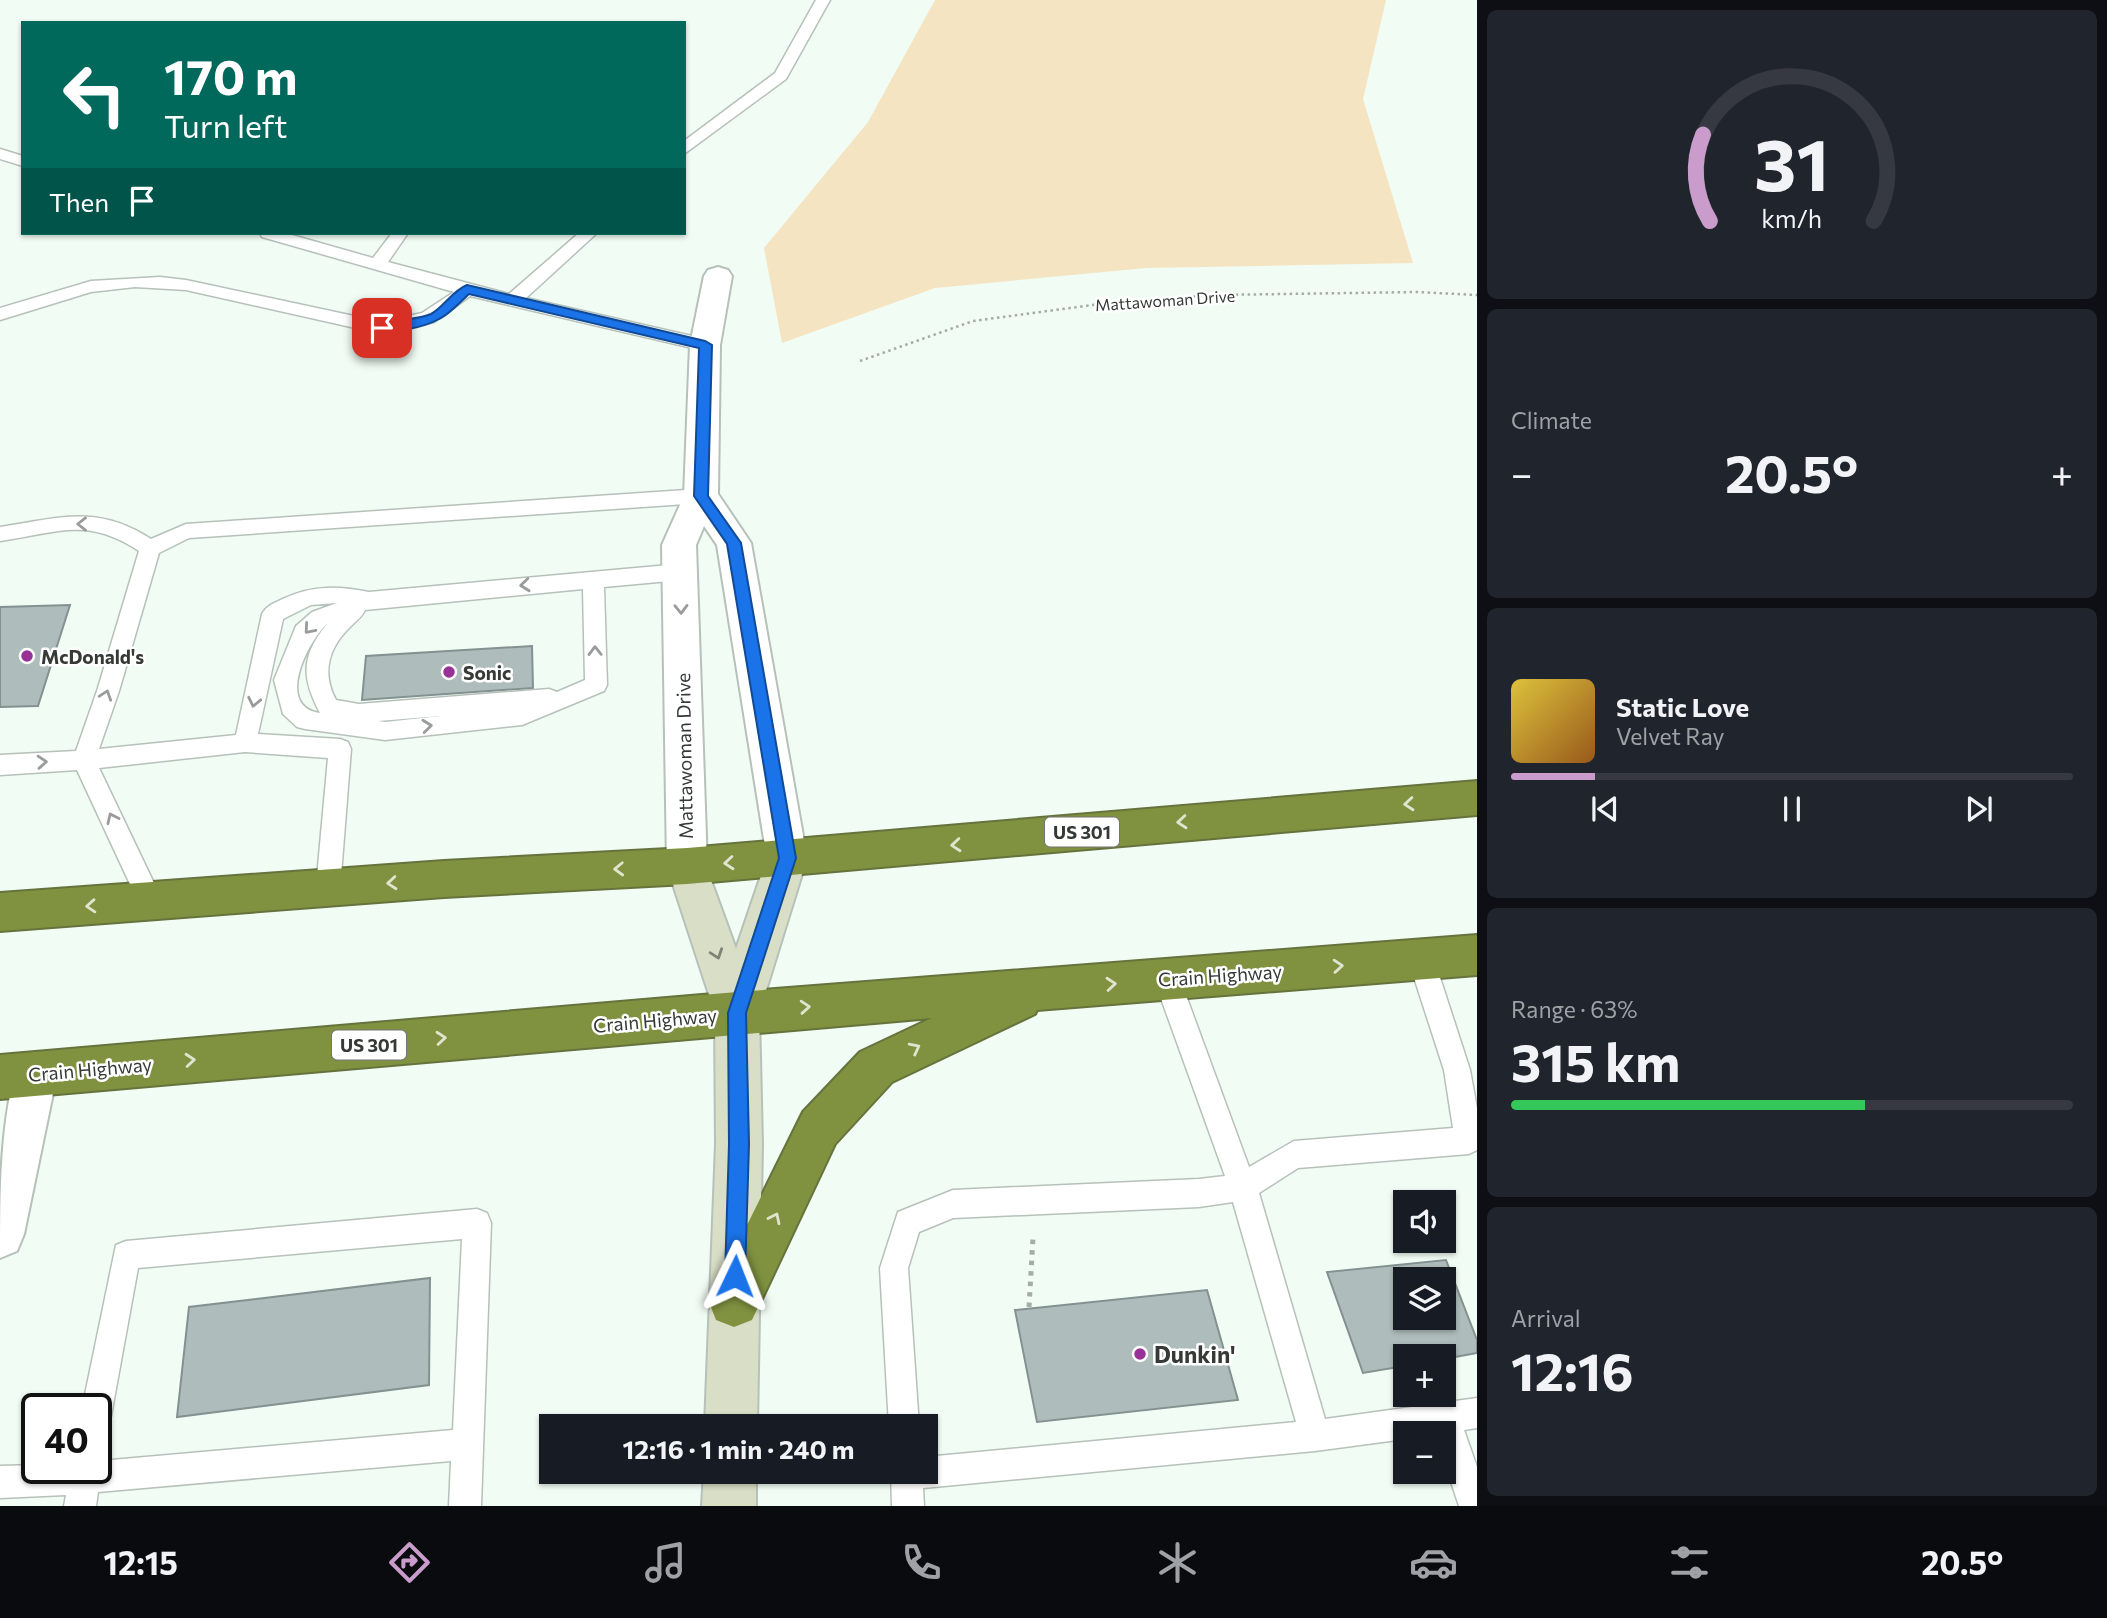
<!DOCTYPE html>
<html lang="en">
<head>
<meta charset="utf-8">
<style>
  :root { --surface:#171b24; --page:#20242c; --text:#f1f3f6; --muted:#9ea1a6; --line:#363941; --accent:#c99ccb }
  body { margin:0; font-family:Commissioner,sans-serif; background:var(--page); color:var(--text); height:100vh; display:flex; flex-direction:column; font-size:26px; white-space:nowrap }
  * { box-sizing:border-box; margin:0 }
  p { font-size:23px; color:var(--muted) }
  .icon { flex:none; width:38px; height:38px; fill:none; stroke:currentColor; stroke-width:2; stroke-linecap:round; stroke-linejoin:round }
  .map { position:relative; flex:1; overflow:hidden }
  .sheet { display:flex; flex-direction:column; gap:10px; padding:10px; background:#0d0f14; width:630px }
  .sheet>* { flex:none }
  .guide { position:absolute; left:21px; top:21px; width:665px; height:214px; border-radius:0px; box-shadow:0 2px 5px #0004; background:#00695c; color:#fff; overflow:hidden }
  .buttons { position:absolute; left:1393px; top:1190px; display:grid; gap:14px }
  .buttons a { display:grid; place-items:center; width:63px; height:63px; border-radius:0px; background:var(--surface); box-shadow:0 2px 5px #0004; font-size:35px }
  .speed { position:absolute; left:21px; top:1393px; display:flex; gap:14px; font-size:35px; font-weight:700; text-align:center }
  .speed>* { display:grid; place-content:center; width:91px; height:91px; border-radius:50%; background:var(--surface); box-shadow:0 2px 5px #0004; line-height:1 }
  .speed .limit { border:4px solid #111; border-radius:10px; background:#fff; color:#111 }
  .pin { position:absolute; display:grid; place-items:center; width:60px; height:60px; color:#fff; margin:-30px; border-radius:14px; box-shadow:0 4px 10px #0006 }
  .me { position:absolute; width:77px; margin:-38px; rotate:2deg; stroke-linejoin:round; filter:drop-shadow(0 0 5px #0008) }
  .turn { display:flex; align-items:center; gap:24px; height:147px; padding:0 28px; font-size:32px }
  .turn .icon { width:91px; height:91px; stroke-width:2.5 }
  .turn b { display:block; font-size:49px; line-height:60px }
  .then { display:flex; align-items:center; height:66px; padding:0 28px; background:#0003; gap:14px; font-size:26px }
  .big { font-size:52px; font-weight:700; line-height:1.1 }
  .sheet .tile { flex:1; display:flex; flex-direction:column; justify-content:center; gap:10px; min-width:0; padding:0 24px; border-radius:10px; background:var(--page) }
  .sheet .dial { align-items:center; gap:0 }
  .dial svg { height:182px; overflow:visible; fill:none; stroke:var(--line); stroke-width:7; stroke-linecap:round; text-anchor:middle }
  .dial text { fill:var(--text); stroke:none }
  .song { display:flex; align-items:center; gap:21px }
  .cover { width:84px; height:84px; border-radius:10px; background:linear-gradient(135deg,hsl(50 70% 55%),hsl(30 70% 35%)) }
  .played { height:7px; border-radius:4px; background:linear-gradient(90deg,var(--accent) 15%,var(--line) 15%) }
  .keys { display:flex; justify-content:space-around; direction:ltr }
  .heat { display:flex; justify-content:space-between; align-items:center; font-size:38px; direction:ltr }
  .charge { height:10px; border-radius:5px; background:linear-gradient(90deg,#34c759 63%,var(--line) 0) }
  .trip { position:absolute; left:539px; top:1414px; width:399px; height:70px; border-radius:0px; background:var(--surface); box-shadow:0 2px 5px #0004; font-weight:700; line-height:70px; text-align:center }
  .dock { display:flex; height:112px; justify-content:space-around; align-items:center; background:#090b0e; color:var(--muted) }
  .dock .icon { width:49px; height:49px }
  .dock .on { color:var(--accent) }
  .dock b { font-size:32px; color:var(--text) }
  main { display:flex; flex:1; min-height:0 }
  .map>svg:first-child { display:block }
</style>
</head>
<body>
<main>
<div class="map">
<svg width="1477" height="1506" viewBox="0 0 1477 1506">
  <rect width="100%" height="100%" fill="#f1fcf4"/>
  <!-- green -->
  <path fill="#f5e4c1" d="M935,0H1386L1363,99L1413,263L1146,268L935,288L782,343L764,248L868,122Z"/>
  <!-- building -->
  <g fill="#aebdbb" stroke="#839190" stroke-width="2" fill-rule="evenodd">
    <path d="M70,605L38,706L0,707V607Z"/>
    <path d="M532,646L533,688L362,700L366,656Z"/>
    <path d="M1446,1260L1477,1340V1353L1444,1359V1356H1405V1366L1363,1373L1327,1272ZM1405,1279H1444V1318H1405Z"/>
    <path d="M430,1278L429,1385L177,1417L189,1307Z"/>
    <path d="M1207,1290L1238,1400L1037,1422L1015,1310Z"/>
  </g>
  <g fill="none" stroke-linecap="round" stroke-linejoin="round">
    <!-- lane casing -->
    <g stroke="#b6c1b9" stroke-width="3">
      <g id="lane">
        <path d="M816,0H830L786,79L684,154V141L775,73Z"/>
        <path d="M0,149L23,156V166L0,159Z"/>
        <path d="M260,233H285L373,258L392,233H408L388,262L509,294L579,233H597L526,298L705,339L714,345L705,351L470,296L434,322L382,334L186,290L135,287L91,292L0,320V308L91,281L160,277L186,280L382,322L422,313L454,292L262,237Z"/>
        <path d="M701,489L708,491L711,496L708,501L701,503L189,538L159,553L119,691L99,749L236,735L262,614C267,605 276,602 285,598C314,585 339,586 369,592L680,564L687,566L690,572L687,578L680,580L604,587L607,685L604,691L522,725L385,740L305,729L297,727L283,714L274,680L296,626L312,612L337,603L311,605L283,619L258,734L340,739L348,742L351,749L340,888L337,896L328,899L319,896L316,888L328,758L245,752L99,768L163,902L160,910L151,913L142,910L77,770L0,775V755L76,751L97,691L139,551C86,516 57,533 0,541V527C59,518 97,504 151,539L186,524ZM583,589L585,680L557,692L549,689L359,704L336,700C321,672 329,647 351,626C357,620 362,617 365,610ZM327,624C301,656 301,677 320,713C275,707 307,642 327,624ZM441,716L385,722L378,721Z"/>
        <path d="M1421,947L1430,951L1434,959L1470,1070L1477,1108V1150L1469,1154L1298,1168L1259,1193L1325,1419L1477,1398V1428L1464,1430L1477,1467V1506H1459L1444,1461V1433H1405V1439L1315,1451L923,1488L924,1506H892L891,1472H926V1457L1296,1422L1233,1202L1199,1207L953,1218L919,1232L908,1268L919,1426H889L880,1268L898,1212L953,1190L1199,1179L1225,1176L1154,979L1158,971L1167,967L1176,971L1180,979L1249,1167L1294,1141L1453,1128L1444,1070L1408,959L1412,951Z"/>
        <path d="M477,1209L487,1213L491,1223L481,1506H449L451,1461L98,1492L96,1506H64L66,1495L0,1498V1466L37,1465V1468H96V1456L100,1461L453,1430L462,1239L138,1268L111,1416L107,1427L96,1431V1409H82L116,1245L126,1241Z"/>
      </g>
    </g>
    <!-- street casing -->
    <g stroke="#b6c1b9" stroke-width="4">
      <g id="street">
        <path d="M718,267L728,270L732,276L720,345L718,494L751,543L807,858L801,871L787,876L773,871L767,858L717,545L704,526L696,545L707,866L701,879L687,884L673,879L667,866L662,545L684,496L690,345L704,276L708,270Z"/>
        <path d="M35,1052L51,1058L57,1074L24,1234L17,1251L0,1258C0,1191 0,1121 19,1058Z"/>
      </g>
    </g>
    <!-- secondary casing -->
    <g stroke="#b6c1b9" stroke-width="4">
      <g id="secondary">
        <path d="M787,840L801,845L807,858L759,1013L762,1144L757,1426H705L716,1144L715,1013L667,866L673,853L687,848L701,853L736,949L767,858L773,845Z"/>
        <path d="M704,1472H756V1506H702Z"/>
      </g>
    </g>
    <!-- highway casing -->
    <g stroke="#66733d" stroke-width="4">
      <g id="highway">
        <path d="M1477,781V815L687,884L444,897L0,931V893L444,861L687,848Z"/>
        <path d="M1477,935V975L1037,1010L1035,1014L892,1082L835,1144L752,1320L734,1327L716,1320L709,1302L803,1112L860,1052L932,1018L0,1099V1055L737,992Z"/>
      </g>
    </g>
    <!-- path-far1 -->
    <path stroke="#a4aca6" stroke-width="2.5" stroke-dasharray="2.5 3.5" stroke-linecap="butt" d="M860,361L973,321L1115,302L1216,295L1417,292L1477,295"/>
    <!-- path -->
    <path stroke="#a4aca6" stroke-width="5" stroke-dasharray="4.5 6" stroke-linecap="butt" d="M1029,1307L1033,1238"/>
    <!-- lane -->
    <use href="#lane" fill="#fff" fill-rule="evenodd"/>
    <!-- street -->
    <use href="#street" fill="#fff" fill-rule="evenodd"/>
    <!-- secondary -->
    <use href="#secondary" fill="#d9dec6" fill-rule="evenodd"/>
    <!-- highway -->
    <use href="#highway" fill="#809240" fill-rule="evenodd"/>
  </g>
  <!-- one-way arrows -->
  <defs><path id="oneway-chevron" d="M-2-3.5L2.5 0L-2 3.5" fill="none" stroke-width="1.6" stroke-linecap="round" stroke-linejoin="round" transform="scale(1.75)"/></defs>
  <g stroke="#9a9c9b">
    <use href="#oneway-chevron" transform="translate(82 524) rotate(-180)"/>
    <use href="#oneway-chevron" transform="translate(525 585) rotate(174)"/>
    <use href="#oneway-chevron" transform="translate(681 609) rotate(89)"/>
    <use href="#oneway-chevron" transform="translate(309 629) rotate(131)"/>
    <use href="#oneway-chevron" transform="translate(595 651) rotate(-91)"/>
    <use href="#oneway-chevron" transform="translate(106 695) rotate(-71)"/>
    <use href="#oneway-chevron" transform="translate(254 702) rotate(102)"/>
    <use href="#oneway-chevron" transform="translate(427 726) rotate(-6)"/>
    <use href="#oneway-chevron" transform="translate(42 762) rotate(-4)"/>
    <use href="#oneway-chevron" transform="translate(112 818) rotate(-115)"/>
  </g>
  <g stroke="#dfe4cf">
    <use href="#oneway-chevron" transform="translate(1409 804) rotate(175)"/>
    <use href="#oneway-chevron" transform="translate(1182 822) rotate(175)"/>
    <use href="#oneway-chevron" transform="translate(956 845) rotate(175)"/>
    <use href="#oneway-chevron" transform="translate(729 863) rotate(175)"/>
    <use href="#oneway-chevron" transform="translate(619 869) rotate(178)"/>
    <use href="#oneway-chevron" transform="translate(392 883) rotate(175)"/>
    <use href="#oneway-chevron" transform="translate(91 906) rotate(176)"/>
    <use href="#oneway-chevron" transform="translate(1338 966) rotate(-4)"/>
    <use href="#oneway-chevron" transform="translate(1111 984) rotate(-5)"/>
    <use href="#oneway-chevron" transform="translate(805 1007) rotate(-4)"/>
    <use href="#oneway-chevron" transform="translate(441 1038) rotate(-5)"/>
    <use href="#oneway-chevron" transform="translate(915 1048) rotate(-27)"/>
    <use href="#oneway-chevron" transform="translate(190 1060) rotate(-5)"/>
    <use href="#oneway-chevron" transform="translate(775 1218) rotate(-64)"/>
  </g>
  <use stroke="#7f8477" href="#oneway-chevron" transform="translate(717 954) rotate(71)"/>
  <!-- route -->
  <path fill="#1a73e8" stroke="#114b97" stroke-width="2" d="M467,285L705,341L712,345L708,496L741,543L796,858L746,1013L749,1144L745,1276L742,1283L735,1286L728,1283L725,1276L729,1144L728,1013L779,858L727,544L694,496L699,348L469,294C460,302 450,314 439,319C427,326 386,337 376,328C386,319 415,321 431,314C444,307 452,291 467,285Z"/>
  <!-- markers -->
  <g fill="#983297" stroke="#fff" stroke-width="2.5">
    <circle cx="27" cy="656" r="7"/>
    <circle cx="449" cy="672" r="7"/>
    <circle cx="1140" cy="1354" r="7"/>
  </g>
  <g text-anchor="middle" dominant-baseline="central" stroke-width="5" stroke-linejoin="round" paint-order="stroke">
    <!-- far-street labels -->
    <g font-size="16" fill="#363a37" stroke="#fff">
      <text transform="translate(1165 300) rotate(-4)">Mattawoman Drive</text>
    </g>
    <!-- shield labels -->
    <g fill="#fff" stroke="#727573" stroke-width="2">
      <rect x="1045" y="817.5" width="74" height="29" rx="5"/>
      <rect x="332" y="1030.5" width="74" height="29" rx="5"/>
    </g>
    <g font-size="18" font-weight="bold" fill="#363a37">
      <text x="1082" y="832">US 301</text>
      <text x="369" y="1045">US 301</text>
    </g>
    <!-- poi labels -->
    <g font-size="19" font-weight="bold" fill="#363a37" stroke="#fff" text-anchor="start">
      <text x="41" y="656">McDonald's</text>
      <text x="463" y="672">Sonic</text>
    </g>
    <!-- street labels -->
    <g font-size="19" fill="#363a37" stroke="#fff">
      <text transform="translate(684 756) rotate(-91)">Mattawoman Drive</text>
      <text transform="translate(1220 975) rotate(-4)">Crain Highway</text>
      <text transform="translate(655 1020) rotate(-5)">Crain Highway</text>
      <text transform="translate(90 1069) rotate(-5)">Crain Highway</text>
    </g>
    <!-- near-poi labels -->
    <g font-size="23" font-weight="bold" fill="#363a37" stroke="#fff" text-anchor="start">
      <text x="1154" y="1354">Dunkin'</text>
    </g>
  </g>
</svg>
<div class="buttons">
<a><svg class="icon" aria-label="sound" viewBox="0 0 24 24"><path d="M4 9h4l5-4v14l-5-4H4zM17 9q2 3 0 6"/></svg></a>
<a><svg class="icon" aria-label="layers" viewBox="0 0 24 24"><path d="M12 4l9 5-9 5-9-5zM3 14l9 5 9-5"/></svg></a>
<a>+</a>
<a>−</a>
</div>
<div class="speed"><div class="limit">40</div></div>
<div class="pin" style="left:382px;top:328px;background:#d93025"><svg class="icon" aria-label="arrive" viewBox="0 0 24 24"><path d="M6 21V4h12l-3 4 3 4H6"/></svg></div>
<svg class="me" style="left:735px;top:1276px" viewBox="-20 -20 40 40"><path d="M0-17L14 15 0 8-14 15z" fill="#1a73e8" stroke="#fff" stroke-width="4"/></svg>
<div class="trip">12:16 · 1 min · 240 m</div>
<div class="guide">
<div class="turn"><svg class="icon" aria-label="left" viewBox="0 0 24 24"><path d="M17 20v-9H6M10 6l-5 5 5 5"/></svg><div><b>170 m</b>Turn left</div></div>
<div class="then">Then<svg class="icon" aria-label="arrive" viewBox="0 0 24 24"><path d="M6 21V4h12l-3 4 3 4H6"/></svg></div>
</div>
</div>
<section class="sheet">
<div class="tile dial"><svg viewBox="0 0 100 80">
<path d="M14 69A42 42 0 1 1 86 69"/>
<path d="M14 69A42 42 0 0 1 11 31" stroke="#c99ccb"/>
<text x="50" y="56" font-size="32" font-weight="700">31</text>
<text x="50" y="72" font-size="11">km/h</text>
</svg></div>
<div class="tile"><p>Climate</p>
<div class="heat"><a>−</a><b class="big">20.5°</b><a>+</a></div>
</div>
<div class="tile">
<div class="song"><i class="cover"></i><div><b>Static Love</b><p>Velvet Ray</p></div></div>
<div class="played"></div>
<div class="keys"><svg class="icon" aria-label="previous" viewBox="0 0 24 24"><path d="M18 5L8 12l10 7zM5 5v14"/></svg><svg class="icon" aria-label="pause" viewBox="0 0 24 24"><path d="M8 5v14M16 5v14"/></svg><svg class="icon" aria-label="next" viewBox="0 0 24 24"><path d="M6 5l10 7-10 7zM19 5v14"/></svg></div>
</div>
<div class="tile"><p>Range · 63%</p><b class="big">315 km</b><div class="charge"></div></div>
<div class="tile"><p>Arrival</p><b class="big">12:16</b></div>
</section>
</main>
<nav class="dock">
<b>12:15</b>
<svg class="icon on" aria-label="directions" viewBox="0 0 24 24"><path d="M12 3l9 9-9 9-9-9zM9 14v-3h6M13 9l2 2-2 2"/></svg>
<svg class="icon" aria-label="music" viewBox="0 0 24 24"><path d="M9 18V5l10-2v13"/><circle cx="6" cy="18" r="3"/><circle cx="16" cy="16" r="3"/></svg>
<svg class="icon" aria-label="phone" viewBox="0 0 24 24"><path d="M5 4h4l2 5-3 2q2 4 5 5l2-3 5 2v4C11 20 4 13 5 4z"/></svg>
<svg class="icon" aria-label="climate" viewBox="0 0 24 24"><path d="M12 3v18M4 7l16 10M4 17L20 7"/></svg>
<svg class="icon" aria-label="car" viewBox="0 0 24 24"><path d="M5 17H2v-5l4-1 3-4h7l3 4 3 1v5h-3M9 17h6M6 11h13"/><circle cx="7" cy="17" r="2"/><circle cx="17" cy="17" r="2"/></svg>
<svg class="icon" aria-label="filters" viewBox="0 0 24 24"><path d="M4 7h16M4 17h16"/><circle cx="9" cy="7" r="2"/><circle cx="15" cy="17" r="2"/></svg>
<b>20.5°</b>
</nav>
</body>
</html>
